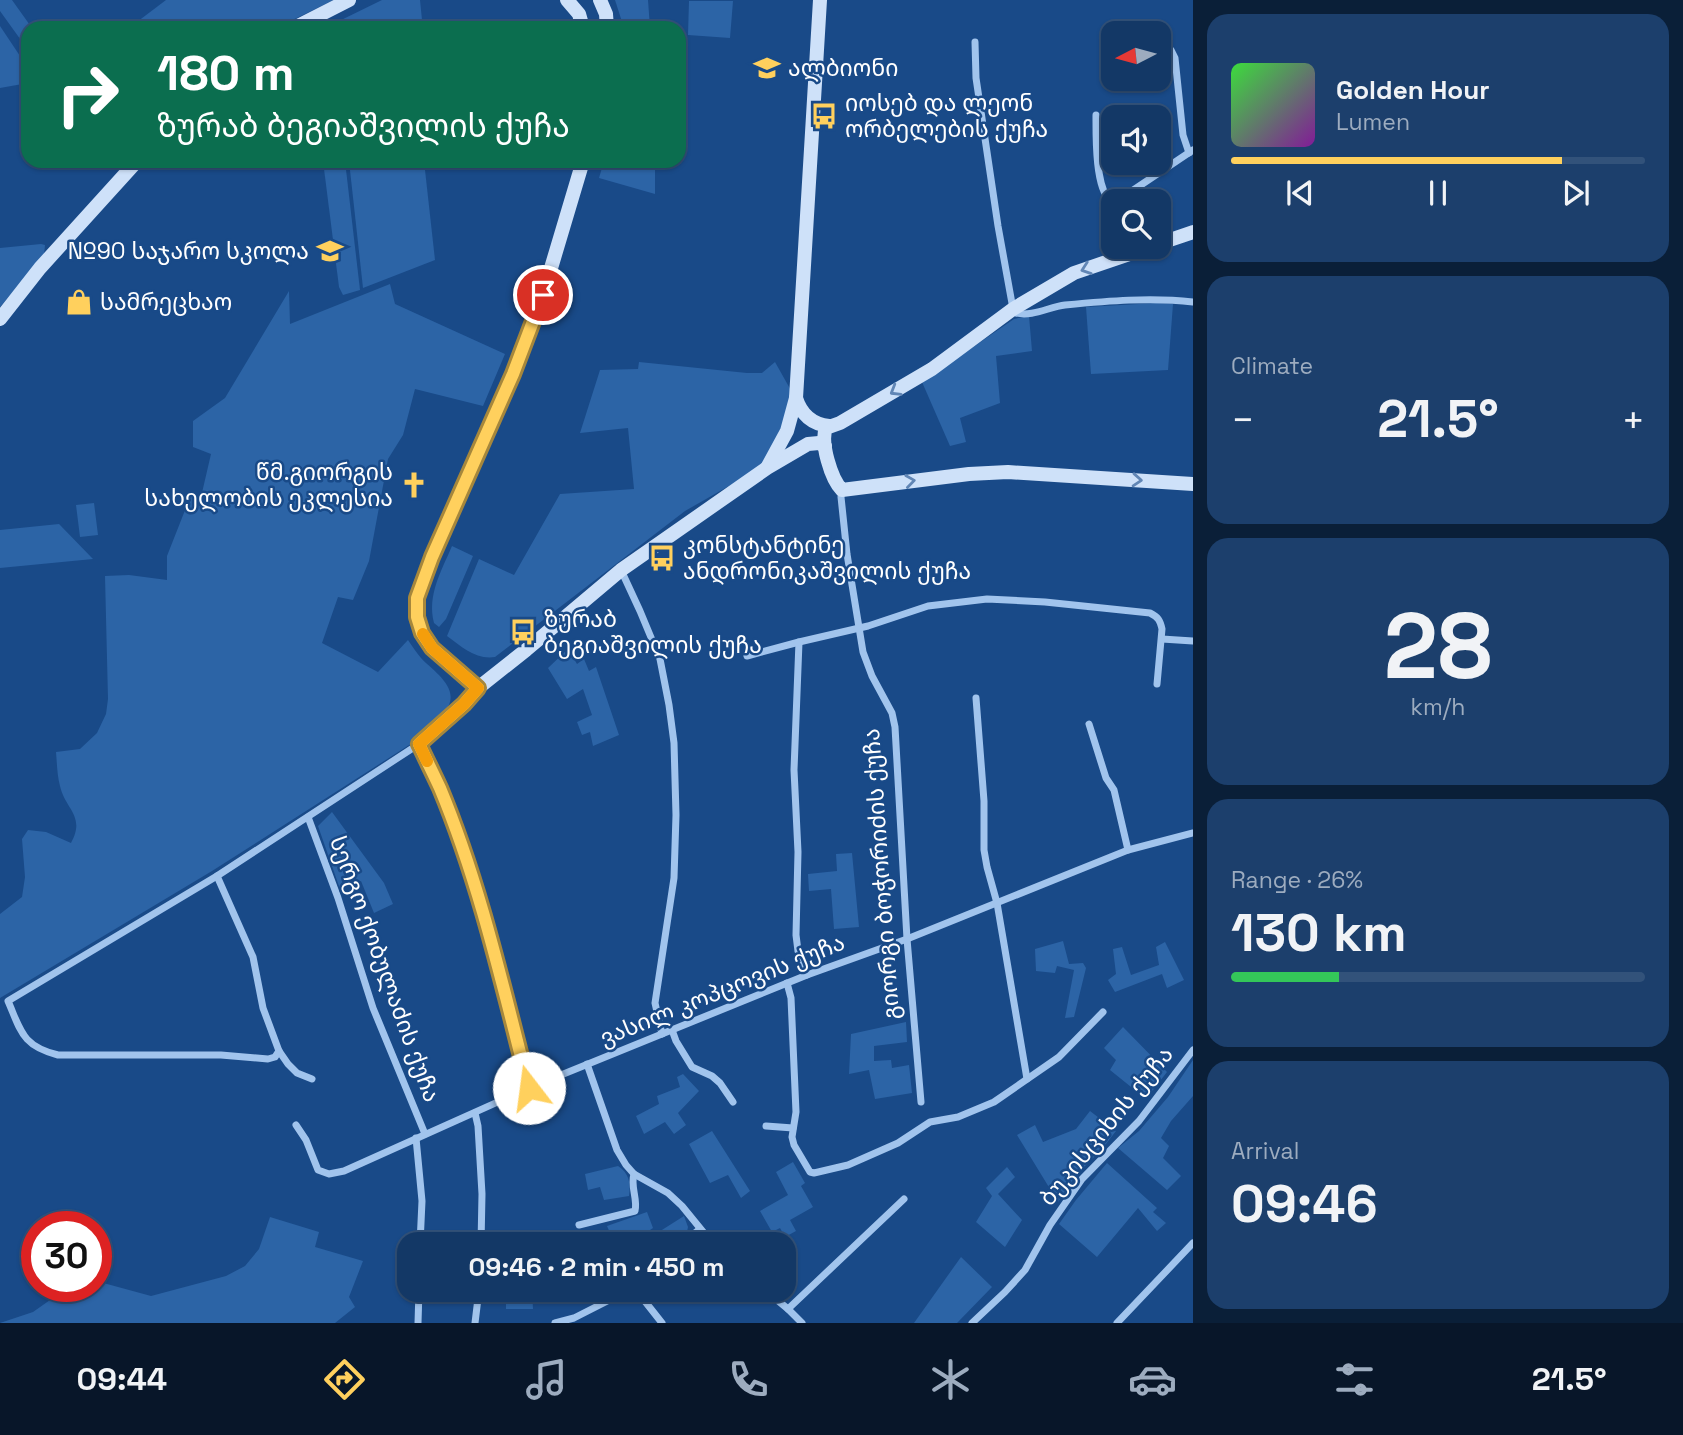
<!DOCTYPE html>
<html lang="en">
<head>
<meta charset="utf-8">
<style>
  :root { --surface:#133866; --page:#1c3f6c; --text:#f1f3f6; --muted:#9dacbf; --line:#32527a; --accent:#ffd05d }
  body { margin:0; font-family:"Space Grotesk","Noto Sans Georgian",sans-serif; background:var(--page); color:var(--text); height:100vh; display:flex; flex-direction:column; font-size:26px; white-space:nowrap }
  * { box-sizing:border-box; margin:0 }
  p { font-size:23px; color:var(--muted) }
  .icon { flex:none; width:38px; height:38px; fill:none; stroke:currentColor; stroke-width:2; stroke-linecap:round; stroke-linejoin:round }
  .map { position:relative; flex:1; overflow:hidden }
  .panel { display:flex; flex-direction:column; gap:14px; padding:14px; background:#0a1f38; width:490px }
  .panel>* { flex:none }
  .banner { position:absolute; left:21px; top:21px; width:665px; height:147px; border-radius:21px; box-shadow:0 2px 5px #0004,0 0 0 2px var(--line); background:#0b6e4f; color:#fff; overflow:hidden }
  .needle { width:46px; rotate:264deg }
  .fabs { position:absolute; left:1101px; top:21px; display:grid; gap:14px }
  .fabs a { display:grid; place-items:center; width:70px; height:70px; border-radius:14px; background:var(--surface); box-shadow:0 2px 5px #0004,0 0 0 2px var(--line); font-size:35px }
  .speed { position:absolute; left:21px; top:1211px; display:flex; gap:14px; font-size:35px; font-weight:700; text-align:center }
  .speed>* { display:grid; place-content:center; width:91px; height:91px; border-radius:50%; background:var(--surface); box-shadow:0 2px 5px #0004,0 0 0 2px var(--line); line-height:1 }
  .speed .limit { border:10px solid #d22; background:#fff; color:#111 }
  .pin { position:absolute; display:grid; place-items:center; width:60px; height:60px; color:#fff; margin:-30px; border:4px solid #fff; border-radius:50%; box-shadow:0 2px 7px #0007 }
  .me { position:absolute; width:77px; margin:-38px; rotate:345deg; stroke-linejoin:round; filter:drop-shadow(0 0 5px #0008) }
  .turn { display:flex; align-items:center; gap:24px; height:147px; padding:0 21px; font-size:32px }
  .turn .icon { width:91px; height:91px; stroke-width:2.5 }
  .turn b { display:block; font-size:49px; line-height:60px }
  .big { font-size:52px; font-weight:800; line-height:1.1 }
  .panel .card { flex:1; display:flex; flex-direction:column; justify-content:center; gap:10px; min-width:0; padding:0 24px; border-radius:21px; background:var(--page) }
  .panel .dial { align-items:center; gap:0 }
  .dial b { font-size:91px; line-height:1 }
  .song { display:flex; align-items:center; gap:21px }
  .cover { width:84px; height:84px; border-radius:10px; background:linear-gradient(135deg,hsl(120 70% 55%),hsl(290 70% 35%)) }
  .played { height:7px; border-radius:4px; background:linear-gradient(90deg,var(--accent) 80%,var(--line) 80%) }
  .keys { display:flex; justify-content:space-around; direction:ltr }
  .heat { display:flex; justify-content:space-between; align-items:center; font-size:38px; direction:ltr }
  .charge { height:10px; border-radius:5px; background:linear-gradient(90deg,#34c759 26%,var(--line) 0) }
  .trip { position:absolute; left:397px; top:1232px; width:399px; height:70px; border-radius:21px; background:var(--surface); box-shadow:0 2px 5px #0004,0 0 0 2px var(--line); font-weight:800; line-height:70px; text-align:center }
  .menu { display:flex; height:112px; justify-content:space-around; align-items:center; background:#081629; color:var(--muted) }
  .menu .icon { width:49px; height:49px }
  .menu .selected { color:var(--accent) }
  .menu b { font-size:32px; color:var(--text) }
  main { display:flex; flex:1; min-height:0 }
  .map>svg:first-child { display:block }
</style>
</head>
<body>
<main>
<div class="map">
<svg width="1193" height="1323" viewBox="0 0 1193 1323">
  <rect width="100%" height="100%" fill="#194a88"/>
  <!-- green -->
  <g fill="#2c64a6">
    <path d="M0,0H12L32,28H28V50L0,11Z"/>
    <path d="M166,0H334L276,28H129Z"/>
    <path d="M382,0H420L422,20L405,21L373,28H335L333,24Z"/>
    <path d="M615,0H648L650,28H624Z"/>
    <path d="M689,1H733L730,38L688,35Z"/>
    <path d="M0,26L28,68V83L0,88Z"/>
    <path d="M323,161H345L360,290L343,295L339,287Z"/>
    <path d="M349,161H424L435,260L363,288Z"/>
    <path d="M604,161H655V194L599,178Z"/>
    <path d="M41,244L45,245L44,255L0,307V248Z"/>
    <path d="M390,284L395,304L505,354L483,406L415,389L403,435L388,459L369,561L353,600L338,597L322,643L378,672L408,640C412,646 416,652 421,658C431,669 455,684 450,702C446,715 426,731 417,740L212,871L0,998V914L22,897L25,877L22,839L28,830L46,832L71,843C86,816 65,809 60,786C57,775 57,763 56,752L80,749L97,733L106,714L108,699L105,576L129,575L167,580V556L191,495L201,497L211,454L193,447V421L225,398L289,291L290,324Z"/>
    <path d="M1156,303L1173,304L1168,370L1091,374L1086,307Z"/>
    <path d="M1029,316L1032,351L996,356L1000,403L960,418L966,442L950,446L922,382L1014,319Z"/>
    <path d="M639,362L747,373H762L775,362L793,394L784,431L764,466L685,511L495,657C476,660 462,647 447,636L479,559L514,575L560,494L634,489L628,428L580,433L600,370L638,369Z"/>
    <path d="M94,503L98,535L80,537L76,505Z"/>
    <path d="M59,524L93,559L0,568V530Z"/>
    <path d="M452,546L473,556L446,619L439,627L434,623C427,595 441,572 452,546Z"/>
    <path d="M568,649L577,664L584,659L589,671L596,667L619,735L593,746L590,732L582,735L577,722L592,715L583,689L567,699L548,668Z"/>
    <path d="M332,812L384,883L393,904L374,913L361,881L340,889L318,826Z"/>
    <path d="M852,853L859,927L834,929L831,889L809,891L808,874L837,871L836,854Z"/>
    <path d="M1063,941L1069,964L1083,963L1086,968L1074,1017L1065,1018L1074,970L1057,966L1055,973L1036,971L1035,949Z"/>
    <path d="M1165,942L1184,980L1167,988L1162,974L1115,992L1108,980L1116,974L1113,949L1122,947L1131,975L1159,965L1156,947Z"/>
    <path d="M906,1022L907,1042L874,1046V1061L891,1060L892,1068L909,1065L912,1093L875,1099L869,1070L849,1074L851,1034Z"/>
    <path d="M1123,1027L1167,1072L1146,1099L1110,1070L1116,1060L1104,1048Z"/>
    <path d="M1193,1060V1096L1171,1121L1161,1138L1169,1146L1163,1158L1181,1176L1167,1190L1118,1148L1139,1131L1168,1097Z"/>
    <path d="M683,1074L699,1091L678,1113L686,1125L674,1134L665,1122L644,1134L636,1116L659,1104L657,1096L680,1087L677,1077Z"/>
    <path d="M1090,1111L1116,1131L1102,1149L1077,1174L1058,1202L1017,1135L1035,1125L1043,1142L1076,1129Z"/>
    <path d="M712,1131L750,1191L741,1198L728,1175L710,1183L689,1144Z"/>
    <path d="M793,1162L805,1183L801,1186L813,1207L790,1220L796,1231L785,1237L780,1228L772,1232L760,1211L788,1195L776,1172Z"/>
    <path d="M1107,1163L1157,1208L1153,1212L1166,1223L1157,1231L1138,1208L1097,1257L1059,1224L1076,1200Z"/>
    <path d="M618,1166C629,1173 631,1183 629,1196L604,1200L600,1187L588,1190L585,1174Z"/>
    <path d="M1007,1167L1015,1177L998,1194L1022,1220L1005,1247L976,1222L992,1196L986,1188Z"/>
    <path d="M647,1212L653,1228L629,1244H615L607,1226Z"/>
    <path d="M684,1216L688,1227C685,1245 676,1244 660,1244L654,1235Z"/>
    <path d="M270,1217L319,1232L315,1247L363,1261L349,1297L355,1307L335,1323H0L33,1312L70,1286H96V1281L151,1296L226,1276L245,1266L259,1249Z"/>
    <path d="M961,1257L992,1287L957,1323H914Z"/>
    <path d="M506,1290H532L533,1309H506Z"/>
  </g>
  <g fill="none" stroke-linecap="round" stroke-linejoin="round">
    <!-- street -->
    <g stroke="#a1c4ed" stroke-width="7">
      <path d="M975,42L976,78L998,226L1013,309L1016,313C1032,317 1049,307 1065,305C1107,301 1151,297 1193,302"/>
      <path d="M1158,47L1171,50L1175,58L1183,135L1189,153"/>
      <path d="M1112,55H1113"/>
      <path d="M1096,115C1096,135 1095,188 1110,200L1120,199L1193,150"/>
      <path d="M842,490L841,497L847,554L863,652L872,676L892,713L895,727L907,939L921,1102"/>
      <path d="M621,570L640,611L660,659L669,705L674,743L676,815L674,878L655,1003L662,1034"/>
      <path d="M1162,639L1193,641"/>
      <path d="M799,642L794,770L798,852L796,935L798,951L807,975"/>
      <path d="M747,656L799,642L868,626L928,606L987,599L1045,602L1150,613C1158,617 1160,620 1162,629L1157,684"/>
      <path d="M976,698L984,801V850L987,867L997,903L1027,1079"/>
      <path d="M1089,724L1106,778L1114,790L1128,850"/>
      <path d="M419,744C471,854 498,970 529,1088"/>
      <path d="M308,817L338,898L373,1008L425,1134"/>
      <path d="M217,876L253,957L263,1008L279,1051L288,1064L297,1073L312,1079"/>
      <path d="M787,983L791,998L796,1112L792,1137L794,1145L810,1172L814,1173L848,1165L898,1143L930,1122L958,1117L994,1102L1059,1057L1103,1012"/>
      <path d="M672,1030L676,1041L692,1067L712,1076L720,1083L733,1102"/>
      <path d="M279,1051L275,1057L268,1059L221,1055H58C22,1046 21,1031 8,1001L217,876L419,744L464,704L477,688"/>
      <path d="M587,1064L617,1150L626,1165L634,1174L668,1193L682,1206L713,1244"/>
      <path d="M475,1113L478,1126L482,1194L481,1244"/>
      <path d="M296,1125L306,1140L318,1170L329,1174L344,1171L529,1088L807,975L907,939L1128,850L1193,833"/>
      <path d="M766,1126L793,1128"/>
      <path d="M416,1138L422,1201L420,1244"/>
      <path d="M579,1225L635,1211C638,1199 630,1186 634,1174"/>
      <path d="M681,1244L700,1229"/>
      <path d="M636,1290L662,1323"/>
      <path d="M765,1290L788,1309L802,1323"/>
      <path d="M788,1309L904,1199"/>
      <path d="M418,1323L419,1290"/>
      <path d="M475,1323L479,1290"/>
      <path d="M555,1323L574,1318L629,1290"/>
      <path d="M972,1323L1005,1292L1025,1270L1050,1225L1082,1179L1139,1121L1193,1050"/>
      <path d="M1117,1323L1193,1243"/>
    </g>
    <!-- secondary -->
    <g stroke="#cee1f9" stroke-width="14">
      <path d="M567,0L579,14L583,28"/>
      <path d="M600,0L606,14L607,28"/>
      <path d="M294,28L349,0"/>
      <path d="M583,161L543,295L513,374L421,583L417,598V617L422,633L432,648L478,688L526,650L621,570L767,468L808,444L819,443L825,446"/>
      <path d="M1158,244L1193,232"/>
      <path d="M1150,247L1074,273L1013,309L932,369L840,423L826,428C820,442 831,479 842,490L969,474L1008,472L1193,484"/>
      <path d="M0,319L40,268L137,161"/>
      <path d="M796,398C801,414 811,424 829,426"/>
      <path d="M768,466L787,431L796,398L820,0"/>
    </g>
  </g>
  <!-- one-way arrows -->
  <defs><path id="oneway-chevron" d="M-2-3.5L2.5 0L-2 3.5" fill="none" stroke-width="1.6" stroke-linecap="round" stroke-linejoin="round" transform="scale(1.75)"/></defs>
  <g stroke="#6186b5">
    <use href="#oneway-chevron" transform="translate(1086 269) rotate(161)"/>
    <use href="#oneway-chevron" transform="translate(895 391) rotate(149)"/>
    <use href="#oneway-chevron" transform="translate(1137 480) rotate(4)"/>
    <use href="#oneway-chevron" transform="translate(910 481) rotate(-8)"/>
  </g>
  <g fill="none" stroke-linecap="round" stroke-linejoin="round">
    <!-- route casing -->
    <g stroke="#a6873c" stroke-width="18">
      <path id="route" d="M529,1088C503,987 480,884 440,788C433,773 426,759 419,744L464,704L478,688L432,648L422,633L417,617V598L432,557L513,374L543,295"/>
    </g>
    <!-- route -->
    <use href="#route" stroke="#ffd05d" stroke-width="12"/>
    <!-- slow -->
    <path stroke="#f59e0b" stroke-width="12" d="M423,634L432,648L478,688L464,704L419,744L427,761"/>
  </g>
  <!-- icons -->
  <defs>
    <g id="school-bare" transform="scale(2.1)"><path d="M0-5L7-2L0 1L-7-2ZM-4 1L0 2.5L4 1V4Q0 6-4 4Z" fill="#ffd05d" stroke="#194a88" stroke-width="2.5" paint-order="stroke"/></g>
    <g id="bus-bare" transform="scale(2.1)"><path d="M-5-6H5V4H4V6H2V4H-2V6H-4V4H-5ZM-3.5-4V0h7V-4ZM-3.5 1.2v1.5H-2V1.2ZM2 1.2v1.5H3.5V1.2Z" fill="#ffd05d" stroke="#194a88" stroke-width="2.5" paint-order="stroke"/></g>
    <g id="shop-bare" transform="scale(2.1)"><path d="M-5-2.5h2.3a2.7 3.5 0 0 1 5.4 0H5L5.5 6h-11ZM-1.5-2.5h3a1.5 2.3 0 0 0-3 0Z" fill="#ffd05d" stroke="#194a88" stroke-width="2.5" paint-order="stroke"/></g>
    <g id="church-bare" transform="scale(2.1)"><path d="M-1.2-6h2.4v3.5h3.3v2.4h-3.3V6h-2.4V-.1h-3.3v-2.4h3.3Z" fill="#ffd05d" stroke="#194a88" stroke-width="2.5" paint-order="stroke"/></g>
  </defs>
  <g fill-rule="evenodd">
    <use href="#school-bare" x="767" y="68"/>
    <use href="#bus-bare" x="824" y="116"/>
    <use href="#school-bare" x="330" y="251"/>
    <use href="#shop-bare" x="79" y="302"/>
    <use href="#church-bare" x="414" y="485"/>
    <use href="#bus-bare" x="662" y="558"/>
    <use href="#bus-bare" x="523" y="632"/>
  </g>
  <g text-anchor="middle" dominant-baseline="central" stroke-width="5" stroke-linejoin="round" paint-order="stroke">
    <!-- poi labels -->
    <g font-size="23" fill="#fff" stroke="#194a88" text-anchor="start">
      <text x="788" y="68">ალბიონი</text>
      <text x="845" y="103">იოსებ და ლეონ<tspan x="845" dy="26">ორბელების ქუჩა</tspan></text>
      <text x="309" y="251" text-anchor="end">№90 საჯარო სკოლა</text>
      <text x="100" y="302">სამრეცხაო</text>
      <text x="393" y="472" text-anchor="end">წმ.გიორგის<tspan x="393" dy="26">სახელობის ეკლესია</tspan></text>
      <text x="683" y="545">კონსტანტინე<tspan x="683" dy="26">ანდრონიკაშვილის ქუჩა</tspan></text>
      <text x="544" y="619">ზურაბ<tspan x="544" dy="26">ბეგიაშვილის ქუჩა</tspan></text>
    </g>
    <!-- street labels -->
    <g font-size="23" fill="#fff" stroke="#194a88">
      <text transform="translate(881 874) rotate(-94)">გიორგი ბოჭორიძის ქუჩა</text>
      <text transform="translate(385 969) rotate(70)">სერგო ქობულაძის ქუჩა</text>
      <text transform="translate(722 990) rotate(-22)">ვასილ კოპცოვის ქუჩა</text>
      <text transform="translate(1106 1126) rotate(-51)">ბუკისციხის ქუჩა</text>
    </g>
  </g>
</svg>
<div class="fabs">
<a><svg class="needle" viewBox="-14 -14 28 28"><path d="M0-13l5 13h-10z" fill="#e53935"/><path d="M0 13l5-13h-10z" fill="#9dacbf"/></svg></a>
<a><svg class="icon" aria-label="sound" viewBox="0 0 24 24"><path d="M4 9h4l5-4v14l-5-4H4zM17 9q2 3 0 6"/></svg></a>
<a><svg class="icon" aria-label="search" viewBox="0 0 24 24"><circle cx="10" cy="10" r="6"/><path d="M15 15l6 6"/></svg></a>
</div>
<div class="speed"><div class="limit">30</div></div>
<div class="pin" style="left:543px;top:295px;background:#d93025"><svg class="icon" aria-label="arrive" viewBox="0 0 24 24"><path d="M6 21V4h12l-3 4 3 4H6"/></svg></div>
<svg class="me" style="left:529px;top:1088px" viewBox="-20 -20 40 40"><circle r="19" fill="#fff"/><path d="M0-13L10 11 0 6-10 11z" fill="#ffd05d"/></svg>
<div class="trip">09:46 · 2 min · 450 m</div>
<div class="banner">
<div class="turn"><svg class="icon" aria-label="right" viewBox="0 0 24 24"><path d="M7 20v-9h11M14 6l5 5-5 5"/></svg><div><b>180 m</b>ზურაბ ბეგიაშვილის ქუჩა</div></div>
</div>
</div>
<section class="panel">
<div class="card">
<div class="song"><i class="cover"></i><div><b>Golden Hour</b><p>Lumen</p></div></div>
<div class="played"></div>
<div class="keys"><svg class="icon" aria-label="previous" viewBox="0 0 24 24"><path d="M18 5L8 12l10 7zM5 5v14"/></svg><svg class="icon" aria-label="pause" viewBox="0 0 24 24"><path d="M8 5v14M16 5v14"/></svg><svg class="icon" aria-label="next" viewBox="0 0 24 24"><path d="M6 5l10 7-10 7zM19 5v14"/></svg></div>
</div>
<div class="card"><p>Climate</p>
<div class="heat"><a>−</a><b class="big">21.5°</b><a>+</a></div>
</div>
<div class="card dial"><b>28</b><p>km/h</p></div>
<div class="card"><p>Range · 26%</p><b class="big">130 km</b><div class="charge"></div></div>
<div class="card"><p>Arrival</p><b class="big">09:46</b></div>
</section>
</main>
<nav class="menu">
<b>09:44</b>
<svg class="icon selected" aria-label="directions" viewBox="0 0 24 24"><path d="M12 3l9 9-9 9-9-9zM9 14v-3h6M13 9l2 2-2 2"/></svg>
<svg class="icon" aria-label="music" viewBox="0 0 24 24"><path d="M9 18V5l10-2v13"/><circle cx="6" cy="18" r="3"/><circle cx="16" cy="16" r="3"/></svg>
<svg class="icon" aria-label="phone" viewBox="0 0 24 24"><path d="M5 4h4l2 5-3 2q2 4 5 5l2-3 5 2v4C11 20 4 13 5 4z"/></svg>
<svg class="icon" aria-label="climate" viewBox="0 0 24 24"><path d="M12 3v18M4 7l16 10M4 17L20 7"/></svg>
<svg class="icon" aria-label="car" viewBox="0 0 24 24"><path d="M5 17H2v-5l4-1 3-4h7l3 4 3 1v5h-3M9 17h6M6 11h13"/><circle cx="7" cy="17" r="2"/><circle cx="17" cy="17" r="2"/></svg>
<svg class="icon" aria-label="filters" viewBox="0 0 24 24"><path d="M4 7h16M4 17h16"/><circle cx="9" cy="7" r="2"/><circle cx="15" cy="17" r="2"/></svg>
<b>21.5°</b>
</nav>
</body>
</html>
